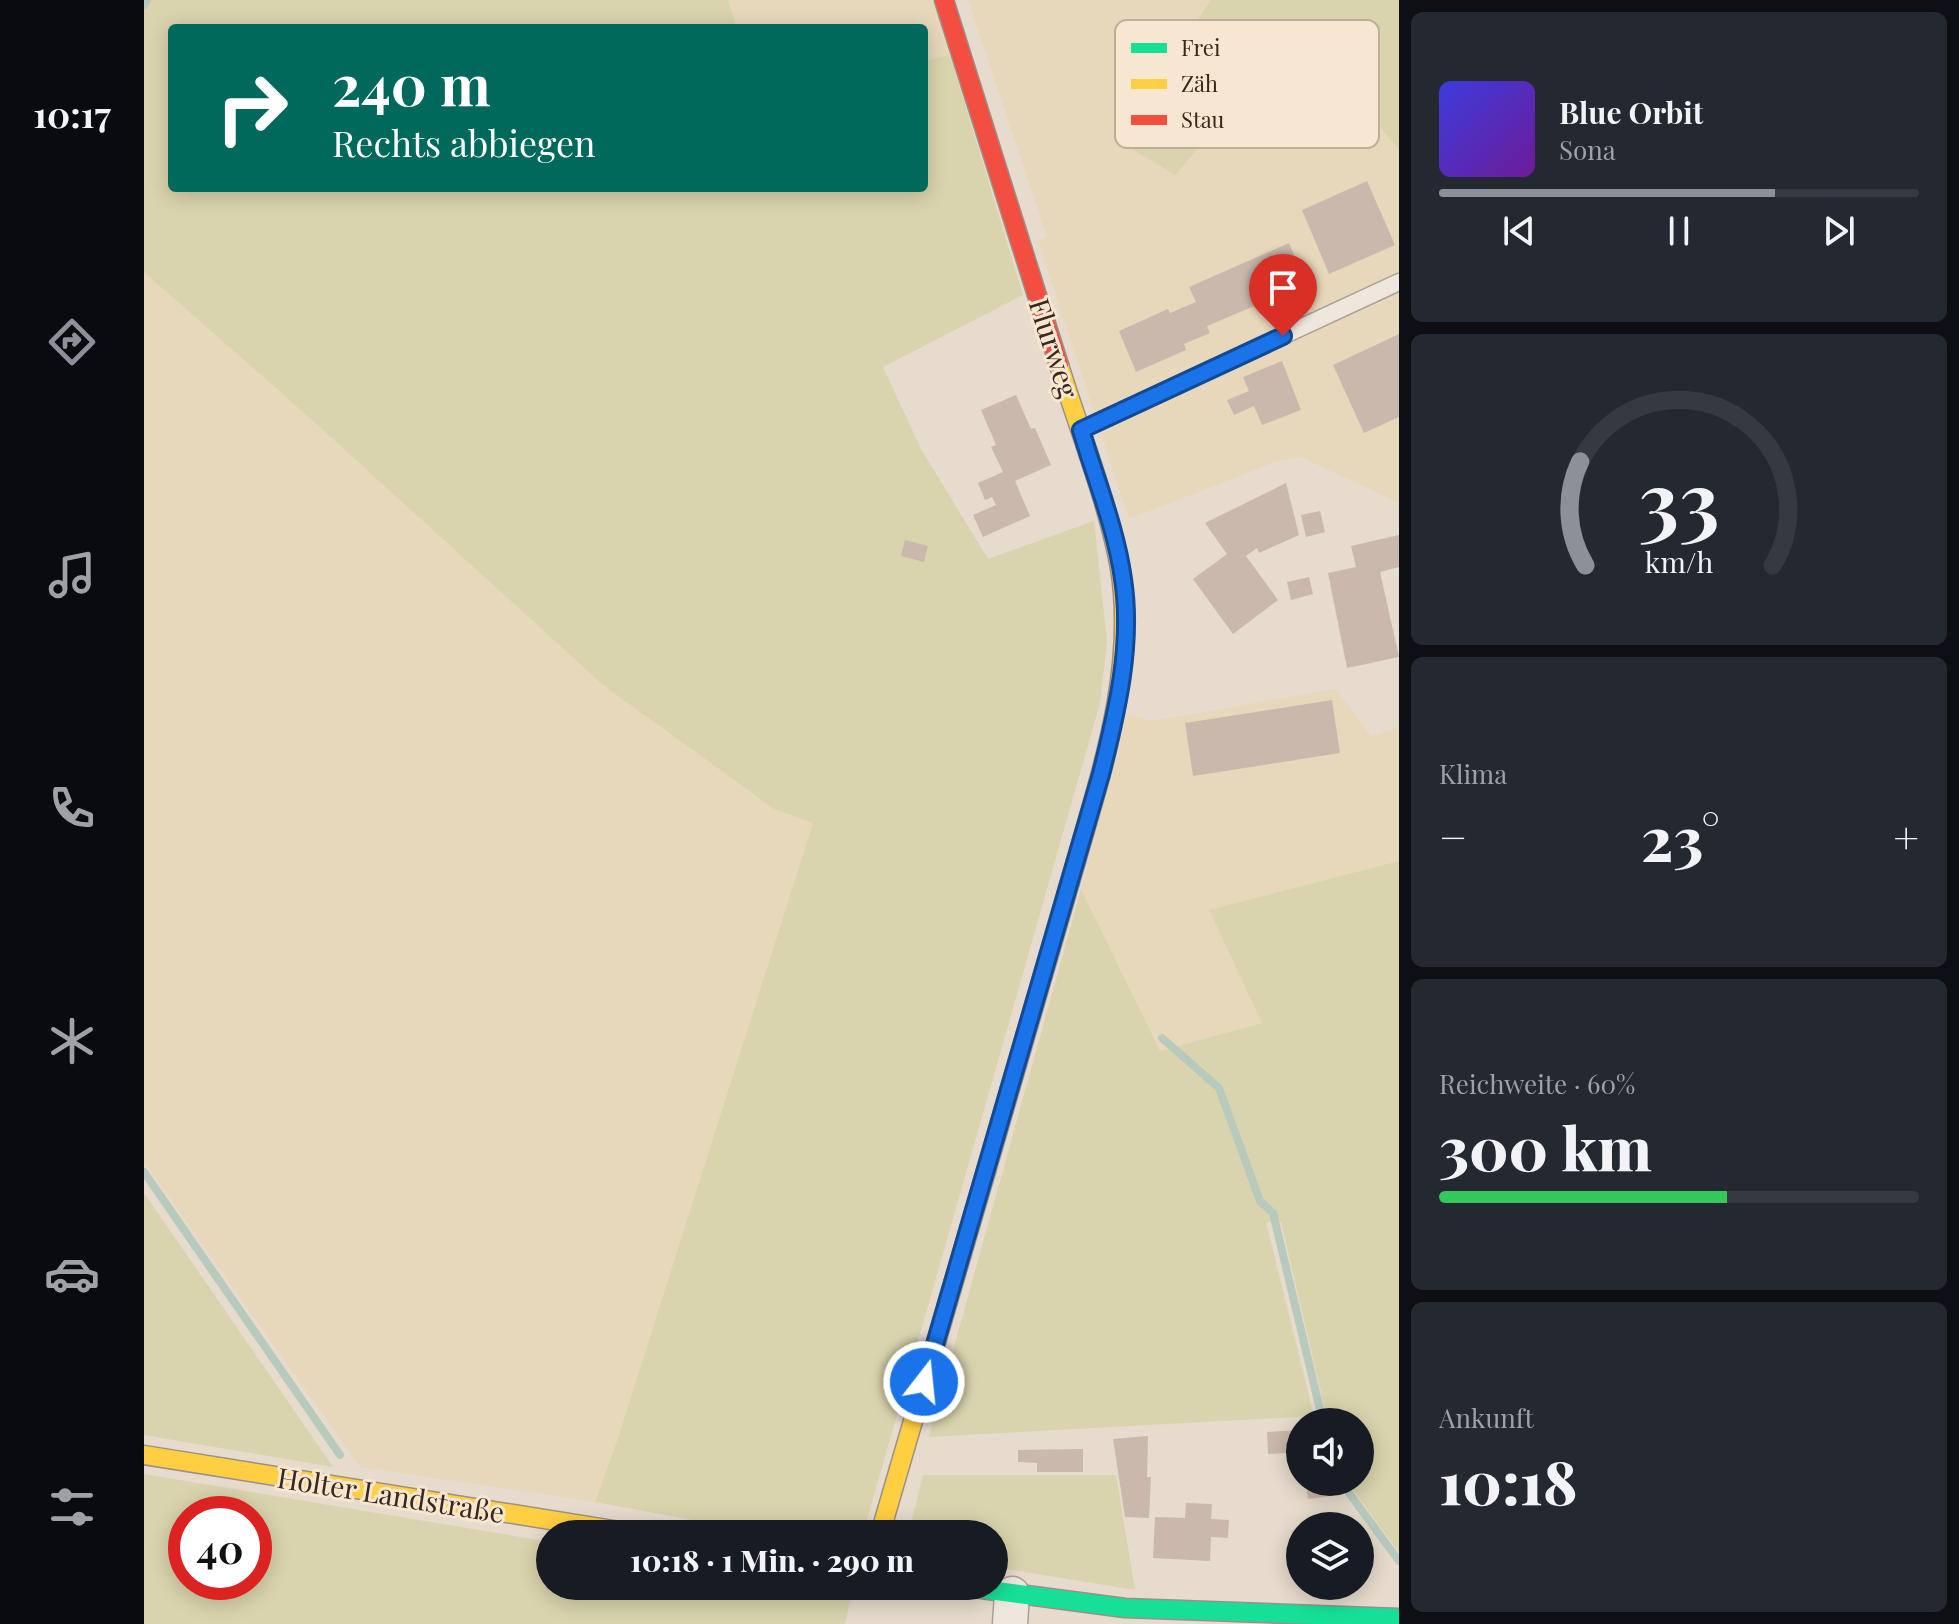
<!DOCTYPE html>
<html lang="de">
<head>
<meta charset="utf-8">
<style>
  :root { --surface:#171b24; --page:#242831; --text:#f1f3f6; --muted:#9ea1a6; --line:#363941; --accent:#8c9099 }
  body { margin:0; font-family:"Playfair Display",serif; background:var(--page); color:var(--text); height:100vh; display:flex; flex-direction:column; font-size:30px; white-space:nowrap }
  * { box-sizing:border-box; margin:0 }
  p { font-size:26px; color:var(--muted) }
  .icon { flex:none; width:44px; height:44px; fill:none; stroke:currentColor; stroke-width:2; stroke-linecap:round; stroke-linejoin:round }
  .map { position:relative; flex:1; overflow:hidden }
  .side { display:flex; flex-direction:column; gap:12px; padding:12px; background:#0d0f14; width:560px }
  .side>* { flex:none }
  .banner { position:absolute; left:24px; top:24px; width:760px; height:168px; border-radius:8px; box-shadow:0 4px 20px #0003; background:#00695c; color:#fff; overflow:hidden }
  .fabs { position:absolute; left:1142px; top:1408px; display:grid; gap:16px }
  .fabs a { display:grid; place-items:center; width:88px; height:88px; border-radius:50%; background:var(--surface); box-shadow:0 4px 20px #0003; font-size:40px }
  .speed { position:absolute; left:24px; top:1496px; display:flex; gap:16px; font-size:40px; font-weight:700; text-align:center }
  .speed>* { display:grid; place-content:center; width:104px; height:104px; border-radius:50%; background:var(--surface); box-shadow:0 4px 20px #0003; line-height:1 }
  .speed .limit { border:12px solid #d22; background:#fff; color:#111 }
  .pin { position:absolute; display:grid; place-items:center; width:68px; height:68px; color:#fff; margin:-82px -34px; border-radius:50% 50% 50% 0; rotate:-45deg; box-shadow:0 0 8px #0007 }
  .pin .icon { rotate:45deg }
  .me { position:absolute; width:88px; margin:-44px; rotate:16deg; stroke-linejoin:round; filter:drop-shadow(0 0 6px #0008) }
  .turn { display:flex; align-items:center; gap:28px; height:168px; padding:0 32px; font-size:36px }
  .turn .icon { width:104px; height:104px; stroke-width:2.5 }
  .turn b { display:block; font-size:56px; line-height:68px }
  .big { font-size:60px; font-weight:800; line-height:1.1 }
  .side .widget { flex:1; display:flex; flex-direction:column; justify-content:center; gap:12px; min-width:0; padding:0 28px; border-radius:12px; background:var(--page) }
  .side .dial { align-items:center; gap:0 }
  .dial svg { height:208px; overflow:visible; fill:none; stroke:var(--line); stroke-width:7; stroke-linecap:round; text-anchor:middle }
  .dial text { fill:var(--text); stroke:none }
  .song { display:flex; align-items:center; gap:24px }
  .cover { width:96px; height:96px; border-radius:12px; background:linear-gradient(135deg,hsl(240 70% 55%),hsl(280 70% 35%)) }
  .played { height:8px; border-radius:4px; background:linear-gradient(90deg,var(--accent) 70%,var(--line) 70%) }
  .keys { display:flex; justify-content:space-around; direction:ltr }
  .heat { display:flex; justify-content:space-between; align-items:center; font-size:44px; direction:ltr }
  .charge { height:12px; border-radius:6px; background:linear-gradient(90deg,#34c759 60%,var(--line) 0) }
  .trip { position:absolute; left:392px; top:1520px; width:472px; height:80px; border-radius:40px; background:var(--surface); box-shadow:0 4px 20px #0003; font-weight:800; line-height:80px; text-align:center }
  main { display:flex; flex:1; min-height:0 }
  .dock { display:flex; flex-direction:column; width:144px; justify-content:space-around; align-items:center; background:#090b0e; color:var(--muted) }
  .dock .icon { width:56px; height:56px }
  .dock .current { color:var(--accent) }
  .dock b { font-size:36px; color:var(--text) }
  .map>svg:first-child { display:block }
</style>
</head>
<body>
<main>
<nav class="dock">
<b>10:17</b>
<svg class="icon current" aria-label="directions" viewBox="0 0 24 24"><path d="M12 3l9 9-9 9-9-9zM9 14v-3h6M13 9l2 2-2 2"/></svg>
<svg class="icon" aria-label="music" viewBox="0 0 24 24"><path d="M9 18V5l10-2v13"/><circle cx="6" cy="18" r="3"/><circle cx="16" cy="16" r="3"/></svg>
<svg class="icon" aria-label="phone" viewBox="0 0 24 24"><path d="M5 4h4l2 5-3 2q2 4 5 5l2-3 5 2v4C11 20 4 13 5 4z"/></svg>
<svg class="icon" aria-label="climate" viewBox="0 0 24 24"><path d="M12 3v18M4 7l16 10M4 17L20 7"/></svg>
<svg class="icon" aria-label="car" viewBox="0 0 24 24"><path d="M5 17H2v-5l4-1 3-4h7l3 4 3 1v5h-3M9 17h6M6 11h13"/><circle cx="7" cy="17" r="2"/><circle cx="17" cy="17" r="2"/></svg>
<svg class="icon" aria-label="filters" viewBox="0 0 24 24"><path d="M4 7h16M4 17h16"/><circle cx="9" cy="7" r="2"/><circle cx="15" cy="17" r="2"/></svg>
</nav>
<div class="map">
<svg width="1255" height="1624" viewBox="0 0 1255 1624">
  <rect width="100%" height="100%" fill="#e6dbcc"/>
  <!-- farmland -->
  <g fill="#e7d8bc">
    <path d="M584,0H789L806,55L780,61V28H593Z"/>
    <path d="M824,0H1067L972,139L1134,58L1195,77L1255,150V503L1157,457L1131,462L985,519L894,240L903,238Z"/>
    <path d="M0,272L169,421L459,685L630,809L669,823L473,1441L451,1502L216,1467L0,1162Z"/>
    <path d="M1192,689L1227,736L1255,727V861L1065,910L1118,1023L1016,1051L937,889L983,714L1007,721Z"/>
  </g>
  <!-- green -->
  <g fill="#d9d4ad" fill-rule="evenodd">
    <path d="M0,0H584L593,28H28V188H780V61L806,55L879,295L739,367L777,449L844,559L950,521L963,641L956,703L719,1534H624L451,1502L473,1441L669,823L630,809L459,685L169,421L0,272Z"/>
    <path d="M1067,0H1255V150L1195,77L1134,58L1031,175L972,139Z"/>
    <path d="M1255,861V1552L1203,1482H1216V1422H1184L1137,1222H1122L1170,1416L785,1437L937,889L1016,1051L1118,1023L1065,910Z"/>
    <path d="M0,1193L189,1467L0,1435Z"/>
    <path d="M0,1474L406,1542V1586H688L709,1589L701,1624H0ZM42,1514H110V1582H42Z"/>
    <path d="M779,1475H972L991,1590L850,1567V1534H764Z"/>
  </g>
  <g fill="none" stroke-linecap="round" stroke-linejoin="round">
    <!-- stream -->
    <g stroke="#b8cabd" stroke-width="8">
      <path d="M0,5L3,0"/>
      <path d="M1018,1038L1075,1088L1116,1201L1129,1213L1179,1422"/>
      <path d="M0,1172L196,1455"/>
      <path d="M1197,1482L1255,1561"/>
    </g>
  </g>
  <!-- building -->
  <g fill="#cab8ac">
    <path d="M1223,181L1251,245L1185,274L1158,210Z"/>
    <path d="M1145,243L1162,284L1063,326L1066,333L1040,344L1042,350L992,372L975,331L1024,309L1026,313L1052,302L1045,287Z"/>
    <path d="M1255,334V417L1220,433L1189,365Z"/>
    <path d="M1138,361L1157,410L1118,425L1110,406L1090,415L1083,400L1105,391L1099,377Z"/>
    <path d="M872,395L887,429L891,428L907,465L871,481L886,516L839,537L829,515L852,505L848,497L841,500L834,483L859,472L847,447L852,445L837,410Z"/>
    <path d="M1142,483L1155,535L1115,553L1113,548L1102,556L1134,600L1089,634L1049,579L1083,554L1061,523Z"/>
    <path d="M1176,511L1181,532L1162,537L1157,515Z"/>
    <path d="M1255,535V567L1236,572L1255,657L1203,668L1184,573L1212,567L1207,546Z"/>
    <path d="M761,540L784,546L780,562L757,556Z"/>
    <path d="M1165,577L1169,594L1147,600L1143,582Z"/>
    <path d="M1188,700L1196,753L1049,776L1041,723Z"/>
    <path d="M1156,1430V1452L1124,1454L1123,1432Z"/>
    <path d="M1004,1436L1003,1477H1007L1005,1518L981,1517L969,1439Z"/>
    <path d="M939,1449V1472H893V1463L874,1462V1450Z"/>
    <path d="M1186,1482L1187,1496L1164,1499L1162,1484Z"/>
    <path d="M1042,1503L1068,1504L1067,1519L1085,1520L1084,1538L1067,1537L1066,1561L1009,1558L1011,1517L1041,1518Z"/>
  </g>
  <g fill="none" stroke-linecap="round" stroke-linejoin="round">
    <!-- lane casing -->
    <g stroke="#aba095" stroke-width="19">
      <path id="lane" d="M938,429L1255,282"/>
    </g>
    <!-- street casing -->
    <g stroke="#aba095" stroke-width="37">
      <path id="street" d="M866,1624L868,1594"/>
    </g>
    <!-- fast casing -->
    <g stroke="#9b9085" stroke-width="21">
      <path id="fast" d="M815,1586L981,1608L1255,1618"/>
    </g>
    <!-- slow casing -->
    <g stroke="#9b9085" stroke-width="21">
      <g id="slow">
        <path d="M915,365C935,430 964,502 976,568C992,667 959,767 932,861"/>
        <path d="M0,1455L494,1534"/>
        <path d="M736,1534L842,1171"/>
      </g>
    </g>
    <!-- jam casing -->
    <g stroke="#9b9085" stroke-width="21">
      <g id="jam">
        <path d="M800,0L915,365"/>
        <path d="M842,1171L932,861"/>
      </g>
    </g>
    <!-- lane -->
    <use href="#lane" stroke="#eee7de" stroke-width="16"/>
    <!-- street -->
    <use href="#street" stroke="#eee7de" stroke-width="34"/>
    <!-- fast -->
    <use href="#fast" stroke="#16e098" stroke-width="18"/>
    <!-- slow -->
    <use href="#slow" stroke="#ffcf43" stroke-width="18"/>
    <!-- jam -->
    <use href="#jam" stroke="#f24e42" stroke-width="18"/>
  </g>
  <g fill="none" stroke-linecap="round" stroke-linejoin="round">
    <!-- route casing -->
    <g stroke="#114b97" stroke-width="20">
      <path id="route" d="M780,1382L957,774C973,711 989,644 979,579C972,528 951,478 937,430L1139,336"/>
    </g>
    <!-- route -->
    <use href="#route" stroke="#1a73e8" stroke-width="14"/>
  </g>
  <g text-anchor="middle" dominant-baseline="central" stroke-width="6" stroke-linejoin="round" paint-order="stroke">
    <!-- street labels -->
    <g font-size="28" fill="#3a271d" stroke="#f7e7d1">
      <text transform="translate(911 348) rotate(72)">Flurweg</text>
      <text transform="translate(247 1494) rotate(9)">Holter Landstraße</text>
    </g>
  </g>
  <!-- legend -->
  <rect x="971" y="20" width="264" height="128" rx="12" fill="#f7e7d1" stroke="#bead9b" stroke-width="2"/>
  <rect x="987" y="43" width="36" height="10" fill="#16e098"/>
  <rect x="987" y="79" width="36" height="10" fill="#ffcf43"/>
  <rect x="987" y="115" width="36" height="10" fill="#f24e42"/>
  <g font-size="22" fill="#3a271d">
    <text x="1037" y="56">Frei</text>
    <text x="1037" y="92">Zäh</text>
    <text x="1037" y="128">Stau</text>
  </g>
</svg>
<div class="fabs">
<a><svg class="icon" aria-label="sound" viewBox="0 0 24 24"><path d="M4 9h4l5-4v14l-5-4H4zM17 9q2 3 0 6"/></svg></a>
<a><svg class="icon" aria-label="layers" viewBox="0 0 24 24"><path d="M12 4l9 5-9 5-9-5zM3 14l9 5 9-5"/></svg></a>
</div>
<div class="speed"><div class="limit">40</div></div>
<div class="pin" style="left:1139px;top:336px;background:#d93025"><svg class="icon" aria-label="arrive" viewBox="0 0 24 24"><path d="M6 21V4h12l-3 4 3 4H6"/></svg></div>
<svg class="me" style="left:780px;top:1382px" viewBox="-20 -20 40 40"><circle r="17" fill="#1a73e8" stroke="#fff" stroke-width="3"/><path d="M0-11L8 9 0 5-8 9z" fill="#fff"/></svg>
<div class="trip">10:18 · 1 Min. · 290 m</div>
<div class="banner">
<div class="turn"><svg class="icon" aria-label="right" viewBox="0 0 24 24"><path d="M7 20v-9h11M14 6l5 5-5 5"/></svg><div><b>240 m</b>Rechts abbiegen</div></div>
</div>
</div>
<section class="side">
<div class="widget">
<div class="song"><i class="cover"></i><div><b>Blue Orbit</b><p>Sona</p></div></div>
<div class="played"></div>
<div class="keys"><svg class="icon" aria-label="previous" viewBox="0 0 24 24"><path d="M18 5L8 12l10 7zM5 5v14"/></svg><svg class="icon" aria-label="pause" viewBox="0 0 24 24"><path d="M8 5v14M16 5v14"/></svg><svg class="icon" aria-label="next" viewBox="0 0 24 24"><path d="M6 5l10 7-10 7zM19 5v14"/></svg></div>
</div>
<div class="widget dial"><svg viewBox="0 0 100 80">
<path d="M14 69A42 42 0 1 1 86 69"/>
<path d="M14 69A42 42 0 0 1 12 29" stroke="#8c9099"/>
<text x="50" y="56" font-size="32" font-weight="700">33</text>
<text x="50" y="72" font-size="11">km/h</text>
</svg></div>
<div class="widget"><p>Klima</p>
<div class="heat"><a>−</a><b class="big">23°</b><a>+</a></div>
</div>
<div class="widget"><p>Reichweite · 60%</p><b class="big">300 km</b><div class="charge"></div></div>
<div class="widget"><p>Ankunft</p><b class="big">10:18</b></div>
</section>
</main>
</body>
</html>
